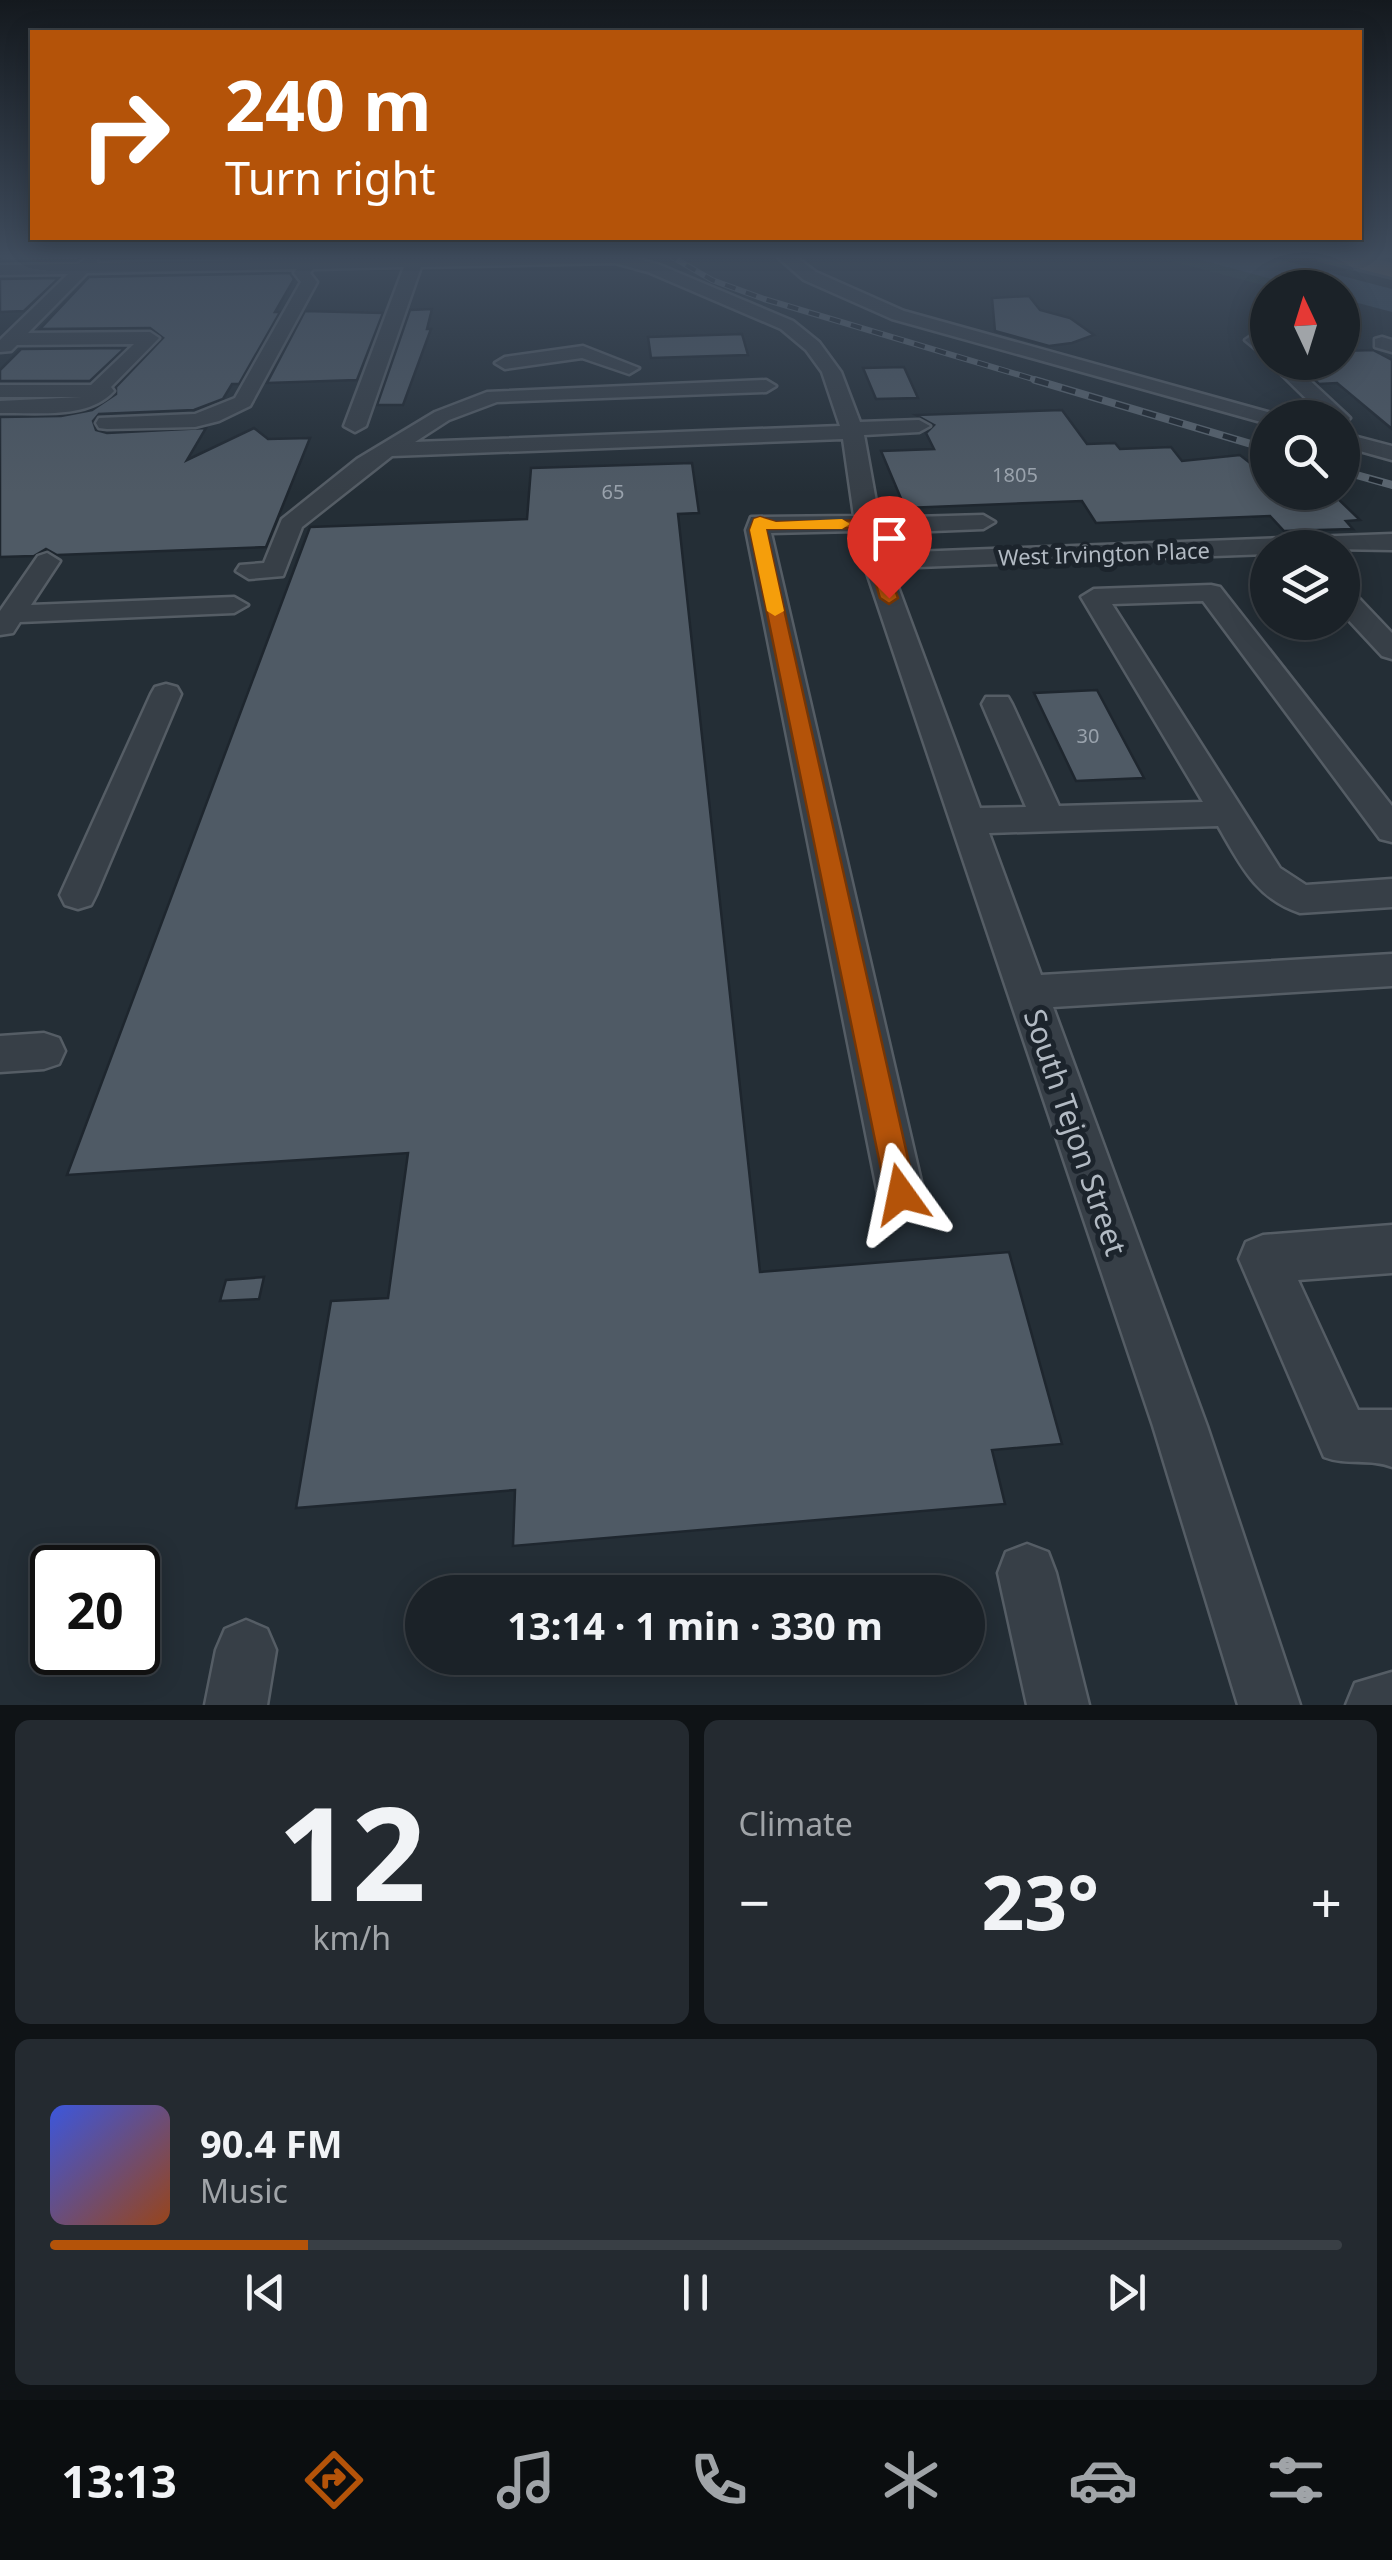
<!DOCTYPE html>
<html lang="en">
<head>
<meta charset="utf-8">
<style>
  :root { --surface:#1b2228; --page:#242a30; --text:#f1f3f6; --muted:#a0a4a8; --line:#393f45; --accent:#b45309 }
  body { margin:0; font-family:"Noto Sans",sans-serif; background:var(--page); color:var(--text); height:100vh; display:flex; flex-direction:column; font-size:38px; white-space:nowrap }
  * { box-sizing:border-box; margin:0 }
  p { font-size:32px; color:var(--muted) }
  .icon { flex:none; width:55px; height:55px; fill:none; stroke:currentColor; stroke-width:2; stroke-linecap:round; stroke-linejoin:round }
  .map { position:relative; height:1705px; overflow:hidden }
  .drawer { display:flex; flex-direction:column; gap:15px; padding:15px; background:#0f1316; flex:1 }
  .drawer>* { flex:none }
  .banner { position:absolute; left:30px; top:30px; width:1332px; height:210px; border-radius:0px; box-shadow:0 5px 25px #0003,0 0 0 2px var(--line); background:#b45309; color:#fff; overflow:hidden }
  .needle { width:65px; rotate:356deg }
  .tools { position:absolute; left:1250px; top:270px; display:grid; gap:20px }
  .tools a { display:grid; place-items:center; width:110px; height:110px; border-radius:50%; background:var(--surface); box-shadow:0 5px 25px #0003,0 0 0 2px var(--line); font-size:50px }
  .speed { position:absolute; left:30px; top:1545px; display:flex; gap:20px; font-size:50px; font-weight:700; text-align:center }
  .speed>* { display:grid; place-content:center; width:130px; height:130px; border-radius:50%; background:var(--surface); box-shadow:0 5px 25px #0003,0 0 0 2px var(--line); line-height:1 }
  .speed .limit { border:5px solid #111; border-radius:15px; background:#fff; color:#111 }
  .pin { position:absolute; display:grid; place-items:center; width:85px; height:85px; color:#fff; margin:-102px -42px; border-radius:50% 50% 50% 0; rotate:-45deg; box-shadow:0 0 10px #0007 }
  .pin .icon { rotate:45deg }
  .me { position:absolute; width:110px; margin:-55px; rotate:348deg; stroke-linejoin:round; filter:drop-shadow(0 0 8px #0008) }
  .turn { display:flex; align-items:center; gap:35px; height:210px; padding:0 30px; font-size:45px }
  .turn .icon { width:130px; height:130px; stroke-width:2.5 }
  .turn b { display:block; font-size:70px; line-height:85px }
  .big { font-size:75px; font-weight:700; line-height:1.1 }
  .drawer .tile { flex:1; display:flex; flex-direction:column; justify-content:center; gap:15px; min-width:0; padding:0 35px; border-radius:15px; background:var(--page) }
  .drawer .dial { align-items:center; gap:0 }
  .dial b { font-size:130px; line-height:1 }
  .song { display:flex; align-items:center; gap:30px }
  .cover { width:120px; height:120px; border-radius:15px; background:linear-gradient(135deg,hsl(230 70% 55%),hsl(20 70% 35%)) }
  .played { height:10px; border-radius:5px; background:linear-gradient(90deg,var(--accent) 20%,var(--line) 20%) }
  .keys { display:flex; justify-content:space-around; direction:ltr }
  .heat { display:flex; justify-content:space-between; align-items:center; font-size:55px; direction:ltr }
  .drawer .tiles { flex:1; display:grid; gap:15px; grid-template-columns:1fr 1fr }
  .tile:last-child { grid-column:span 2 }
  .trip { position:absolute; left:405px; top:1575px; width:580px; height:100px; border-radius:50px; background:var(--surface); box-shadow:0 5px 25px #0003,0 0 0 2px var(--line); font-weight:700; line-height:100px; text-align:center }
  .menu { display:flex; height:160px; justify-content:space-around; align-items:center; background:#0b0e10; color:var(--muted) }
  .menu .icon { width:70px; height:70px }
  .menu .selected { color:var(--accent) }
  .menu b { font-size:45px; color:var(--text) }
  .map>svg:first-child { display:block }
</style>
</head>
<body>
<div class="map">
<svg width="1392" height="1705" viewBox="0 0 1392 1705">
  <rect width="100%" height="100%" fill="#242e36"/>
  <!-- green -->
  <path fill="#293d3b" d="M1144,254H1179L1301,287H1270Z"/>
  <!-- water -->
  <path fill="#3b4d5e" d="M1179,254H1259L1392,289V312L1343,299L1342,288L1301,287Z"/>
  <!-- building -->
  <g fill="#4f5a65" stroke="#1e262e" stroke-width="2.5">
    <path d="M0,254H86L77,260L0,261Z"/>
    <path d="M99,254H309L101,259Z"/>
    <path d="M290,273L294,279L275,312H280L239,384H232L223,399L194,410L99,414L93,421L96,430L107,433L206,428L187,460L254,428L268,439L310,438L266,547L57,555L46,549L34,556L0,557V417L61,416L92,410L116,394V387L163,338L150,328L40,329L89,277Z"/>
    <path d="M59,278L24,311L0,312V279Z"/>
    <path d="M1029,296L1040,310L1070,318L1094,335L1072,343L1049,346L995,331L992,298Z"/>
    <path d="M432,309L427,329H431L403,405H377L410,310Z"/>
    <path d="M305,311L383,313L357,380L267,383Z"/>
    <path d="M742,334L748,355L651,358L648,337Z"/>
    <path d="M125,348L90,381H0V370L21,349Z"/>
    <path d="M1373,350L1392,360V429L1337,383L1319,384L1296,362H1342V351Z"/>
    <path d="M904,367L918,398L876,399L863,368Z"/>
    <path d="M1062,410L1087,444L1115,443L1120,449L1171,447L1182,461L1240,455L1268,477V492L1333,494L1360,520L1346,521L1353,529L1284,531L1270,516L1096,523L1082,501L905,508L881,451L934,449L926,433L934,425L916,415Z"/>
    <path d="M692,463L699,513L678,514L760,1272L1009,1252L1062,1444L992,1450L1005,1504L513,1546L515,1490L296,1508L331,1301L388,1298L408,1153L67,1175L310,527L527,519L531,468Z"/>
    <path d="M1097,690L1144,778L1076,781L1034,693Z"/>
    <path d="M264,1277L259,1299L220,1301L226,1280Z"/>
  </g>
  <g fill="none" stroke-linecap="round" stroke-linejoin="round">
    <!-- minor casing -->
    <g stroke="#555d65" stroke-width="5">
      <g id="minor">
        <path d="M409,254H619L660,265L793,321L819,342L841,372L860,422L919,420L930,426L919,432L864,435L879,518L983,515L995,522L983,529L882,533L887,553L1392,534V550L1268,548V554L891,568L980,808L1026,807L982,704L986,697H1008L1012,704L1059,806L1203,802L1081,597L1094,589L1211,585L1220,587L1392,806V842L1380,839L1203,601L1112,604L1280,868L1306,885L1392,879V907L1300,913C1256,899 1240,864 1218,826L989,833L1041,975L1392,954V986L1053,1007L1207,1426L1300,1705H1238L1153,1426L863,561L856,531L771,533L924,1194L917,1210L901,1216L885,1210L878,1194L746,530L751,517L854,516L843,439L392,456L302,527L283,576L249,579L236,571L240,565L264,563L282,519L357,459L435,412L487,392L766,380L776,386L766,392L497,402L449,420L415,442L840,426L822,372L806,350L781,329L648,272L615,263L421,267L366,426L355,432L344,426L404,267L313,269L310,273L317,282L250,406L219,421L195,427L107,429L99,428L96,423L99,418L195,414L235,398L301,282L294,273L297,269L87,273L28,333L150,332L159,338L111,387L114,391C88,420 36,412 0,413V401L82,397H0V385H91L134,344L17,345L11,351L0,352V340L68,274L0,275V265L78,264L91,255L97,257V263L408,257Z"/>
        <path d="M774,254H792L816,272L904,311L1275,414L1278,418H1268V424L1261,422L892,319L804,280Z"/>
        <path d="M1254,334L1268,342V359L1245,340Z"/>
        <path d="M1382,337L1392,340V352L1375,347V339Z"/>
        <path d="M583,346L639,368L629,374L582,358L505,369L495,363L505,357Z"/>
        <path d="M1269,362H1290L1346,414L1350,418L1346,422L1342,423V418H1326Z"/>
        <path d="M1342,433L1392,446V460L1342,446Z"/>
        <path d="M47,553L60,561L31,605L234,597L248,605L234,613L20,622L13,633L0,635V611L38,556Z"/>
        <path d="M1342,588L1351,590L1392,633V659L1382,656L1342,613Z"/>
        <path d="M166,684L177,687L181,694L96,895L91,905L78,909L65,905L60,895L151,694L155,687Z"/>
        <path d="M44,1033L59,1038L65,1051L59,1064L44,1069L0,1072V1036Z"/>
        <path d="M1392,1225V1273L1298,1280L1358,1410H1392V1467C1370,1458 1347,1466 1324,1457L1239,1259L1246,1242L1263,1235Z"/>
        <path d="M1027,1544L1048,1552L1056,1573L1089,1705H1027L998,1573L1006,1552Z"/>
        <path d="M246,1620L267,1629L276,1650L267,1705H205L216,1650L225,1629Z"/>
        <path d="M1392,1672V1705H1346L1355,1683Z"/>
      </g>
    </g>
    <!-- highway casing -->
    <g stroke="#424a52" stroke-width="6">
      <path id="highway" d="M1315,254H1357L1392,263V277L1319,259Z"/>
    </g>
    <!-- minor -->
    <use href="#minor" fill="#373f47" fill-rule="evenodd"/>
    <!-- highway -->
    <use href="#highway" fill="#6c6055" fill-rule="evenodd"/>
    <!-- rail-far1 casing -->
    <g stroke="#5b6670" stroke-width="6">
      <path id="rail-far1" d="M667,254L712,280L764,299L1043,382"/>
    </g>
    <!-- rail casing -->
    <g stroke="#5b6670" stroke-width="8">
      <g id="rail">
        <path d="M1035,380L1268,449"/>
        <path d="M1342,471L1392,485"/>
      </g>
    </g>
    <!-- rail-far1 -->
    <use href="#rail-far1" stroke="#1c242c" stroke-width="4" stroke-dasharray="11" stroke-linecap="butt"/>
    <!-- rail -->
    <use href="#rail" stroke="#1c242c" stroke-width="5" stroke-dasharray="14" stroke-linecap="butt"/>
  </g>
  <!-- sky -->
  <linearGradient id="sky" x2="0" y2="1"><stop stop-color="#14191e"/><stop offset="0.52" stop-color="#3f4c5d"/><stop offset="1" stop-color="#3f4c5d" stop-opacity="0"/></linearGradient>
  <rect width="1392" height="493" fill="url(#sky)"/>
  <!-- route -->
  <path fill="#b45309" stroke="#753606" stroke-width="2.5" d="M760,517L776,522L871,520L898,598L889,604L880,598L859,528L766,529L916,1194L912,1204L901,1208L890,1204L886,1194L750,530L754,519Z"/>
  <!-- slow -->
  <path fill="#f59e0b" d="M760,517L776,522L842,519L850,524L842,529H766L784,611L775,616L767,611L750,530L754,519Z"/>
  <g text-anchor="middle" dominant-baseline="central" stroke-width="10" stroke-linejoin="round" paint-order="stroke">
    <!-- number labels -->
    <g font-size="20" fill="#99a2ac">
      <text x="1015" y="474">1805</text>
      <text x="613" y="491">65</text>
      <text x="1088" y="735">30</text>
    </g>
    <!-- far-street labels -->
    <g font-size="22" fill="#b2bac3" stroke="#1c242c">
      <text transform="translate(1104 553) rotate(-2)">West Irvington Place</text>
    </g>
    <!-- near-street labels -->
    <g font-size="30" fill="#b2bac3" stroke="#1c242c">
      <text transform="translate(1076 1132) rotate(71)">South Tejon Street</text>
    </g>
  </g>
</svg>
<div class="tools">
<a><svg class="needle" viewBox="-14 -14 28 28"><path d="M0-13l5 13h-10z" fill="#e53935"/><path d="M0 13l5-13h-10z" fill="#a0a4a8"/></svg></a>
<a><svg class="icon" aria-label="search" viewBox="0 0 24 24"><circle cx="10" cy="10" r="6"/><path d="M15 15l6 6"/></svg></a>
<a><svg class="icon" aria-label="layers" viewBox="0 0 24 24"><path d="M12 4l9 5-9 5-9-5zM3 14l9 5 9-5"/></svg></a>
</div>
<div class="speed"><div class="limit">20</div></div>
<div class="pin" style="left:889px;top:598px;background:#d93025"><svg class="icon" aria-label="arrive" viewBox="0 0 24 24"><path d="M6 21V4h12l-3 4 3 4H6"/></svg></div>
<svg class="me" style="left:901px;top:1194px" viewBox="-20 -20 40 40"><path d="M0-17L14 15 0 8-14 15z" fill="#b45309" stroke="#fff" stroke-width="4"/></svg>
<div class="trip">13:14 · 1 min · 330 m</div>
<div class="banner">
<div class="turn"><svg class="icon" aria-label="right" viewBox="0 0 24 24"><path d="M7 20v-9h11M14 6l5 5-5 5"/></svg><div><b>240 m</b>Turn right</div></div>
</div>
</div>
<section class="drawer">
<div class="tiles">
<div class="tile dial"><b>12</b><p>km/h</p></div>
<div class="tile"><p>Climate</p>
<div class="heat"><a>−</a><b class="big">23°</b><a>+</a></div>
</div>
<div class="tile">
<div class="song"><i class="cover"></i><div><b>90.4 FM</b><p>Music</p></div></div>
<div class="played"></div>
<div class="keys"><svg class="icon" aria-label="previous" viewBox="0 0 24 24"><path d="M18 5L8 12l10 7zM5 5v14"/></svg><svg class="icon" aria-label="pause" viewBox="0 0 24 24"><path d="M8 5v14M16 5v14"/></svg><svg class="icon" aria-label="next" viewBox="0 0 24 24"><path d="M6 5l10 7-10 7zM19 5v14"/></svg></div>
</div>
</div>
</section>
<nav class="menu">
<b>13:13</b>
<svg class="icon selected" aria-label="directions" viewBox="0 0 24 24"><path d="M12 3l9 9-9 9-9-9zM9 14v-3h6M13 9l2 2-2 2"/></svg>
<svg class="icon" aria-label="music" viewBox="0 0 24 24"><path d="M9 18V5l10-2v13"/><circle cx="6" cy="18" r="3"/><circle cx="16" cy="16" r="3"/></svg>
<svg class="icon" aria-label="phone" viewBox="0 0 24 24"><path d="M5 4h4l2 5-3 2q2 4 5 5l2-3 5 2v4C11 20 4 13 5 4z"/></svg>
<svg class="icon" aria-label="climate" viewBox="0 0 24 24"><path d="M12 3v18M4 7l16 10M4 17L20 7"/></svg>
<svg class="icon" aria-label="car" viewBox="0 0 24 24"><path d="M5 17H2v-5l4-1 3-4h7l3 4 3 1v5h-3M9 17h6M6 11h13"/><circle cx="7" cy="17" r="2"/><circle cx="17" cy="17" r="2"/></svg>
<svg class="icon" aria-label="filters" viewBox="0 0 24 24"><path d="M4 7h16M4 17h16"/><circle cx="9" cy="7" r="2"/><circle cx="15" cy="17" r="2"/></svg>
</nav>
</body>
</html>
